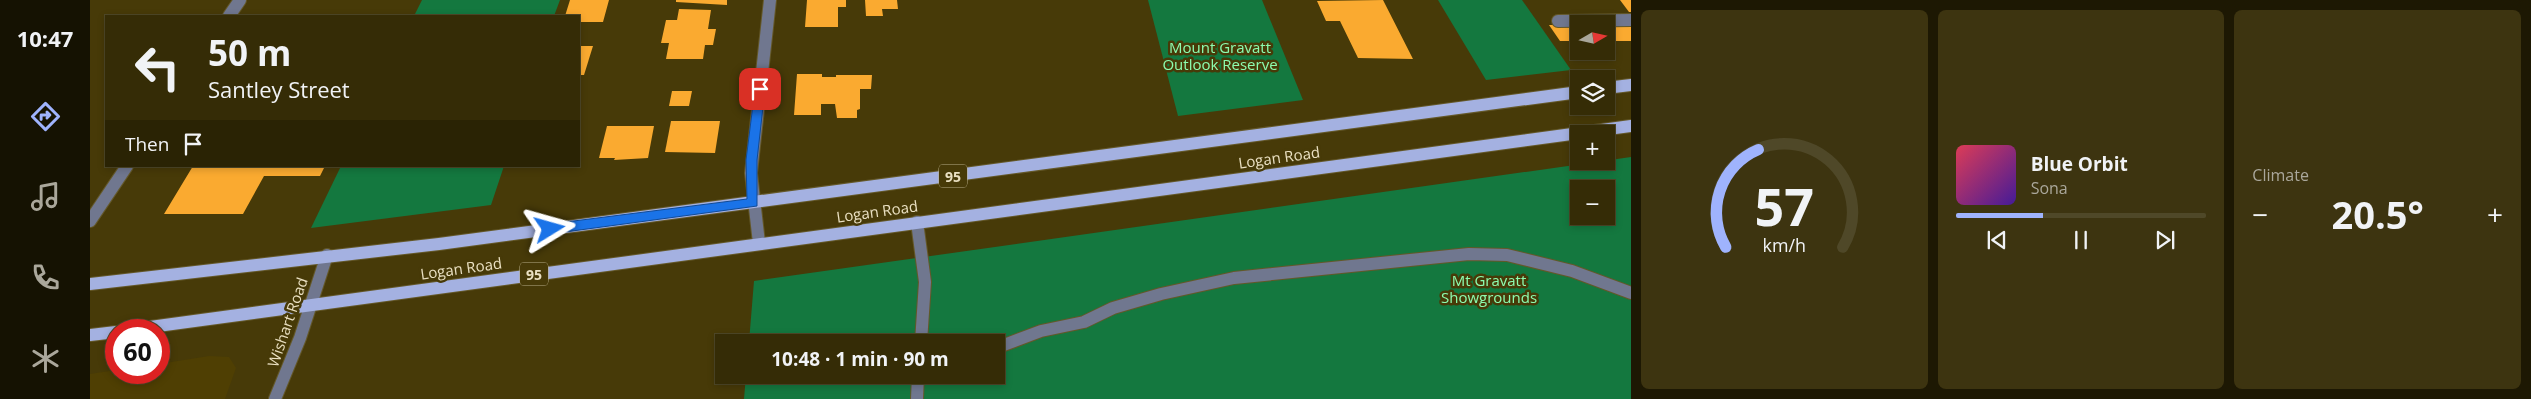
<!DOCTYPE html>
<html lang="en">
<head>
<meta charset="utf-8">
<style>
  :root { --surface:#352c06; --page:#3d3410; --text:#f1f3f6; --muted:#aaa79b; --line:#4f4828; --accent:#9fb3fd }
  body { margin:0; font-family:"Open Sans",sans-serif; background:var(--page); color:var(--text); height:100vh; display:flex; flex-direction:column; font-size:19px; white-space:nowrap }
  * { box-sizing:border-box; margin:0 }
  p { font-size:16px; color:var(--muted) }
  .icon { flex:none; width:28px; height:28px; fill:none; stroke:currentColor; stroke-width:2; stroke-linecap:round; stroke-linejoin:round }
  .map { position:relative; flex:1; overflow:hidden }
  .drawer { display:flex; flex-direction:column; gap:10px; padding:10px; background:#1d1803; width:900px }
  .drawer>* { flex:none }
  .hud { position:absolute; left:15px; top:15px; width:475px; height:152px; border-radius:0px; box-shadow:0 2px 8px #0003,0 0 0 1px var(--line); background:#352c06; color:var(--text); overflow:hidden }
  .needle { width:32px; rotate:81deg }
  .fabs { position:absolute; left:1480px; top:15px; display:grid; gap:10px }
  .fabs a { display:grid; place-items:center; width:45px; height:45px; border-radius:0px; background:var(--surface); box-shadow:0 2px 8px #0003,0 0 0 1px var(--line); font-size:25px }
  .speed { position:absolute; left:15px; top:319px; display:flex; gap:10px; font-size:25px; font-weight:700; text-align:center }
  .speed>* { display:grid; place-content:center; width:65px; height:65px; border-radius:50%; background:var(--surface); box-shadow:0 2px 8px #0003,0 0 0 1px var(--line); line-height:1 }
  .speed .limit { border:8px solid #d22; background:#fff; color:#111 }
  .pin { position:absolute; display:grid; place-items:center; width:42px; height:42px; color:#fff; margin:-21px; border-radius:10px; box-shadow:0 2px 8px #0006 }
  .me { position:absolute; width:55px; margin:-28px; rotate:82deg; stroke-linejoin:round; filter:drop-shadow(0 0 4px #0008) }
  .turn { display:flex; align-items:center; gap:18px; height:105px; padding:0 20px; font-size:22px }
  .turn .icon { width:65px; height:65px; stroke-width:2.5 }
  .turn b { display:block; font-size:35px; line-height:42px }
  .then { display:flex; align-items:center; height:48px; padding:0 20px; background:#0003; gap:10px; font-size:19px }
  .big { font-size:38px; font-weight:700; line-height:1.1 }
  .drawer .widget { flex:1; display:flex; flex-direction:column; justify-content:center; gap:8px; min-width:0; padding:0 18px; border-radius:8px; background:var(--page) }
  .drawer .dial { align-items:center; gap:0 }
  .dial svg { height:130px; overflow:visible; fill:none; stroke:var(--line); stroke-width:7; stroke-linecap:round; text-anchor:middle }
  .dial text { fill:var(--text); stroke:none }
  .song { display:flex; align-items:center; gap:15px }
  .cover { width:60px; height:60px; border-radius:8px; background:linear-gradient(135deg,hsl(350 70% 55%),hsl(260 70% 35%)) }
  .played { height:5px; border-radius:2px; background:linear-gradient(90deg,var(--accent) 35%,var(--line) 35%) }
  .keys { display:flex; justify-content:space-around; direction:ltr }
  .heat { display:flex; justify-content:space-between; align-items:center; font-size:28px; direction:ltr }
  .drawer .tiles { flex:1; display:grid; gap:10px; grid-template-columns:repeat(3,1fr) }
  .trip { position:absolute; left:625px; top:334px; width:290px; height:50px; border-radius:0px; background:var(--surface); box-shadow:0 2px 8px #0003,0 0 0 1px var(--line); font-weight:700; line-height:50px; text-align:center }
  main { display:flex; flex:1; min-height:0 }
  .dock { display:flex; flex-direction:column; width:90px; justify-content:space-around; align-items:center; background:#151202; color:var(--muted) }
  .dock .icon { width:35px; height:35px }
  .dock .current { color:var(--accent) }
  .dock b { font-size:22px; color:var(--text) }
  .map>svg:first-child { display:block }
</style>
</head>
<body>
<main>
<nav class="dock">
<b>10:47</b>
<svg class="icon current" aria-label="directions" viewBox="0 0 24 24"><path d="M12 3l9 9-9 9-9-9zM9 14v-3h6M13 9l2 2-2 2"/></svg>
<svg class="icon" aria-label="music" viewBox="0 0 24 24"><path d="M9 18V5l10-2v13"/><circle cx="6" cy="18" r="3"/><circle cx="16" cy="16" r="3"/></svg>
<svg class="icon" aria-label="phone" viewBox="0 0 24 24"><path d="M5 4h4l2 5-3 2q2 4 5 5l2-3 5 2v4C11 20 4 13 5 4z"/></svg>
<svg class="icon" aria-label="climate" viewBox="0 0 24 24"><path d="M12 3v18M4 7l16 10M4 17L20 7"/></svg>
</nav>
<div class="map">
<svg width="1541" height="399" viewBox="0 0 1541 399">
  <rect width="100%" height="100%" fill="#473a08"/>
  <!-- built -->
  <path fill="#4f3f03" d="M119,356L139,357L146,368L135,399H0V374L26,370V372H69V364Z"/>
  <!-- green -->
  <g fill="#14783f" fill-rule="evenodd">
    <path d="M332,0H470L464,16H324Z"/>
    <path d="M1058,0H1172L1213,100L1088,116Z"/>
    <path d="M1348,0H1432L1481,70L1396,80Z"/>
    <path d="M1541,157V399H654L656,375H906V342H659L664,281ZM1489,189H1516V216H1489Z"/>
    <path d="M251,166H414L401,205L221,228Z"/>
  </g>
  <!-- building -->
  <g fill="#faaa30">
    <path d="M480,0H519L513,22H489V16H475Z"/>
    <path d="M586,0H637V5L586,2Z"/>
    <path d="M717,0H756V7H748V27H715Z"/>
    <path d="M775,0H807L808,9H792L793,16H776Z"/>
    <path d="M1293,0L1323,59L1268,58L1250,21H1236L1227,1Z"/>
    <path d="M1530,0H1541V12H1539Z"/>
    <path d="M589,9L621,10L618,29H626L623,45H615L613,59H576L579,43H571L576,20H587Z"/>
    <path d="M1459,25H1489V41H1470Z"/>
    <path d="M1541,25V41H1526L1516,29V26Z"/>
    <path d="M489,46H503L494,75H489Z"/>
    <path d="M707,74H732V77H746V75H782L781,89H770V109L767,110V118H747L745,104H731V115H704Z"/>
    <path d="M582,91H602L599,106H579Z"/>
    <path d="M581,121H630L625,153L575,152Z"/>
    <path d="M517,126H564L558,158L524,160L525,158H509Z"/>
    <path d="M103,166H235L230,176H174L153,214H74Z"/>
  </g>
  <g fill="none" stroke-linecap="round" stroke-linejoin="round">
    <!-- minor casing -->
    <g stroke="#645829" stroke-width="14">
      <g id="minor">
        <path d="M139,16L150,0"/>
        <path d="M1468,21L1541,20"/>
        <path d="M0,221L37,166"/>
        <path d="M827,222L835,282L831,342"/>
        <path d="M669,243L661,173L680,0"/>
        <path d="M906,348L951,331L994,322L1023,308L1071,294L1144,278L1379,254L1417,255L1482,271L1541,293"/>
        <path d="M185,399L210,338L237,255"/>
        <path d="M827,399L828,375"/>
      </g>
    </g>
    <!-- major casing -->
    <g stroke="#645829" stroke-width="14">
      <g id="major">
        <path d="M1516,88L1541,85"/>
        <path d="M0,284L349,244L1489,92"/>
        <path d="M38,330L1541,126"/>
        <path d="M0,335L26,332"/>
      </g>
    </g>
    <!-- minor -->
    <use href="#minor" stroke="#70778f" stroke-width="12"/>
    <!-- major -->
    <use href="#major" stroke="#a4b1e1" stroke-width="12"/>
  </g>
  <!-- route -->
  <path fill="#1a73e8" stroke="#114b97" d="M670,85L675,89L667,160V206L460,234L455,233L454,229L460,224L657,199L656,160L665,89Z"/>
  <g text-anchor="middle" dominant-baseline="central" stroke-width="5" stroke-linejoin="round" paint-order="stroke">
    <!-- shield labels -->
    <g fill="#473a08" stroke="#b9ae8a" stroke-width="1">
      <rect x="849" y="164.5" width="28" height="23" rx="4"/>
      <rect x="430" y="262.5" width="28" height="23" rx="4"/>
    </g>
    <g font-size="14" font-weight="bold" fill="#eae0c2">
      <text x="863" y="176">95</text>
      <text x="444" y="274">95</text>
    </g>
    <!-- park labels -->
    <g font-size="15" fill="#8cfcaf" stroke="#473a08">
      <text x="1130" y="47">Mount Gravatt<tspan x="1130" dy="17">Outlook Reserve</tspan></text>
      <text x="1399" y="280">Mt Gravatt<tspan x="1399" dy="17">Showgrounds</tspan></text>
    </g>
    <!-- street labels -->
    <g font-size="15" fill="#eae0c2" stroke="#473a08">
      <text transform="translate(1189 157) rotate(-8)">Logan Road</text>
      <text transform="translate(787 211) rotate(-8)">Logan Road</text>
      <text transform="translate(371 268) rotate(-8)">Logan Road</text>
      <text transform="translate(197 322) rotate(-71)">Wishart Road</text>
    </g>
  </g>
</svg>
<div class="fabs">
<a><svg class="needle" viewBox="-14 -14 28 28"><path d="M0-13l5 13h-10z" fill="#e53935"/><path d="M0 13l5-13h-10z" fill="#aaa79b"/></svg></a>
<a><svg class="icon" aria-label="layers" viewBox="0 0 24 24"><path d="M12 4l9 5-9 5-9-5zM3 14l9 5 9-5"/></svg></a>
<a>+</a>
<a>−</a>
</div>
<div class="speed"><div class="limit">60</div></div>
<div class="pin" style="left:670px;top:89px;background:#d93025"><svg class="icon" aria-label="arrive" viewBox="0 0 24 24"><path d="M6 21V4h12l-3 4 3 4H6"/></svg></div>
<svg class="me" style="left:460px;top:229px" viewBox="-20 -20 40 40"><path d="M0-17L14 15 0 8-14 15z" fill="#1a73e8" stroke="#fff" stroke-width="4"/></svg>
<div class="trip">10:48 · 1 min · 90 m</div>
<div class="hud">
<div class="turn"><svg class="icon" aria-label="left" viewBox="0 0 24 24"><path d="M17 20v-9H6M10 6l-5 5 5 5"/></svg><div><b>50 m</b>Santley Street</div></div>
<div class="then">Then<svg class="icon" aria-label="arrive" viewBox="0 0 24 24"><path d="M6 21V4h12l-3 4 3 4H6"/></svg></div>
</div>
</div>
<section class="drawer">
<div class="tiles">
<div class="widget dial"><svg viewBox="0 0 100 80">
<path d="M14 69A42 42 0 1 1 86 69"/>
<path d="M14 69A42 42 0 0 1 34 9" stroke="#9fb3fd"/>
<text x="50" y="56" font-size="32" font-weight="700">57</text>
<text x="50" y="72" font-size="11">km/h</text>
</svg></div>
<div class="widget">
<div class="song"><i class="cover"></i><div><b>Blue Orbit</b><p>Sona</p></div></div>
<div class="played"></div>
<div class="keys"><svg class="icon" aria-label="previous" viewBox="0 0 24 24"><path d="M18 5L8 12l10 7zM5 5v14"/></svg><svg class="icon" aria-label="pause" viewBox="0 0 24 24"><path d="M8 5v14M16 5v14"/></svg><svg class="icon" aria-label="next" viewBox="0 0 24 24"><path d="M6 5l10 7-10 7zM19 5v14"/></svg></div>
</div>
<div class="widget"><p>Climate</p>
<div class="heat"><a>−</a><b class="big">20.5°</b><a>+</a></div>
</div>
</div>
</section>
</main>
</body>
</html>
